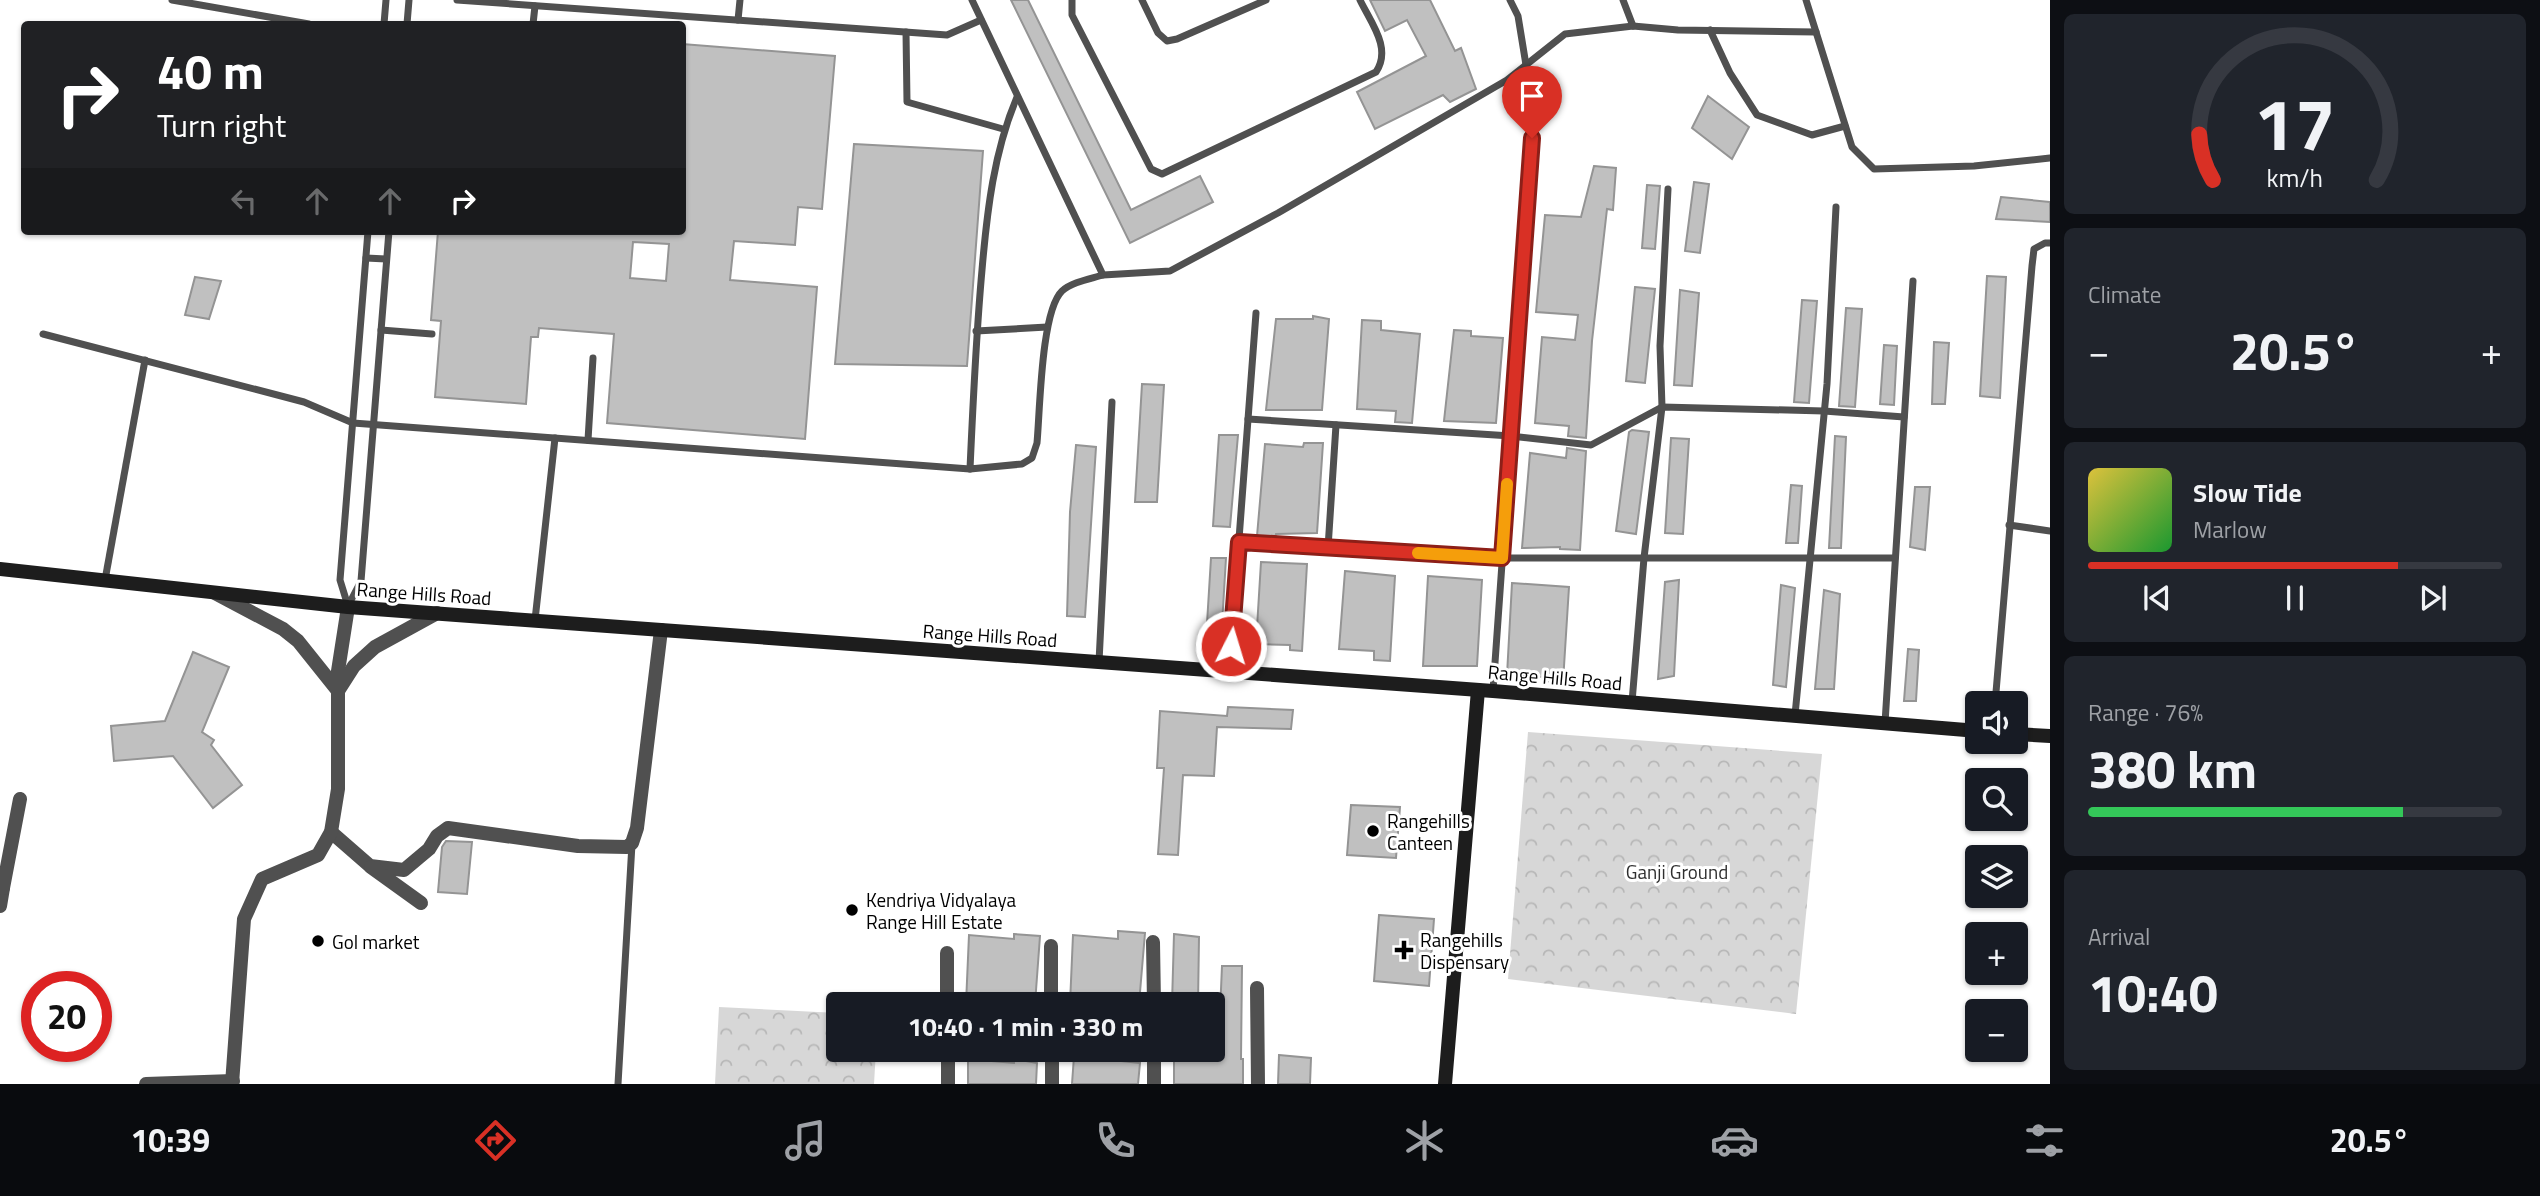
<!DOCTYPE html>
<html lang="en">
<head>
<meta charset="utf-8">
<style>
  :root { --surface:#171b24; --page:#20242c; --text:#f1f3f6; --muted:#9ea1a6; --line:#363941; --accent:#d93025 }
  body { margin:0; font-family:"Titillium Web",sans-serif; background:var(--page); color:var(--text); height:100vh; display:flex; flex-direction:column; font-size:26px; white-space:nowrap }
  * { box-sizing:border-box; margin:0 }
  p { font-size:23px; color:var(--muted) }
  .icon { flex:none; width:38px; height:38px; fill:none; stroke:currentColor; stroke-width:2; stroke-linecap:round; stroke-linejoin:round }
  .map { position:relative; flex:1; overflow:hidden }
  .details { display:flex; flex-direction:column; gap:14px; padding:14px; background:#0d0f14; width:490px }
  .details>* { flex:none }
  .guide { position:absolute; left:21px; top:21px; width:665px; height:214px; border-radius:7px; box-shadow:0 2px 5px #0004; background:#202124; color:#fff; overflow:hidden }
  .buttons { position:absolute; left:1965px; top:691px; display:grid; gap:14px }
  .buttons a { display:grid; place-items:center; width:63px; height:63px; border-radius:7px; background:var(--surface); box-shadow:0 2px 5px #0004; font-size:35px }
  .speed { position:absolute; left:21px; top:971px; display:flex; gap:14px; font-size:35px; font-weight:700; text-align:center }
  .speed>* { display:grid; place-content:center; width:91px; height:91px; border-radius:50%; background:var(--surface); box-shadow:0 2px 5px #0004; line-height:1 }
  .speed .limit { border:10px solid #d22; background:#fff; color:#111 }
  .pin { position:absolute; display:grid; place-items:center; width:60px; height:60px; color:#fff; margin:-72px -30px; border-radius:50% 50% 50% 0; rotate:-45deg; box-shadow:0 0 7px #0007 }
  .pin .icon { rotate:45deg }
  .me { position:absolute; width:77px; margin:-38px; rotate:5deg; stroke-linejoin:round; filter:drop-shadow(0 0 5px #0008) }
  .turn { display:flex; align-items:center; gap:24px; height:147px; padding:0 21px; font-size:32px }
  .turn .icon { width:91px; height:91px; stroke-width:2.5 }
  .turn b { display:block; font-size:49px; line-height:60px }
  .lanes { display:flex; align-items:center; height:66px; padding:0 21px; background:#0003; justify-content:center; gap:35px; direction:ltr }
  .lanes .off { opacity:.35 }
  .big { font-size:52px; font-weight:700; line-height:1.1 }
  .details .widget { flex:1; display:flex; flex-direction:column; justify-content:center; gap:10px; min-width:0; padding:0 24px; border-radius:10px; background:var(--page) }
  .details .dial { align-items:center; gap:0 }
  .dial svg { height:182px; overflow:visible; fill:none; stroke:var(--line); stroke-width:7; stroke-linecap:round; text-anchor:middle }
  .dial text { fill:var(--text); stroke:none }
  .song { display:flex; align-items:center; gap:21px }
  .cover { width:84px; height:84px; border-radius:10px; background:linear-gradient(135deg,hsl(50 70% 55%),hsl(130 70% 35%)) }
  .played { height:7px; border-radius:4px; background:linear-gradient(90deg,var(--accent) 75%,var(--line) 75%) }
  .keys { display:flex; justify-content:space-around; direction:ltr }
  .heat { display:flex; justify-content:space-between; align-items:center; font-size:38px; direction:ltr }
  .charge { height:10px; border-radius:5px; background:linear-gradient(90deg,#34c759 76%,var(--line) 0) }
  .trip { position:absolute; left:826px; top:992px; width:399px; height:70px; border-radius:7px; background:var(--surface); box-shadow:0 2px 5px #0004; font-weight:700; line-height:70px; text-align:center }
  .tabs { display:flex; height:112px; justify-content:space-around; align-items:center; background:#090b0e; color:var(--muted) }
  .tabs .icon { width:49px; height:49px }
  .tabs .current { color:var(--accent) }
  .tabs b { font-size:32px; color:var(--text) }
  main { display:flex; flex:1; min-height:0 }
  .map>svg:first-child { display:block }
</style>
</head>
<body>
<main>
<div class="map">
<svg width="2050" height="1084" viewBox="0 0 2050 1084">
  <defs>
    <pattern id="forest-crowns" width="20" height="18" patternUnits="userSpaceOnUse" patternTransform="scale(1.75)"><rect width="20" height="18" fill="#d7d7d7"/><path d="M2 6a3 3 0 1 1 6 0M12 15a3 3 0 1 1 6 0" fill="none" stroke="#b7b7b7"/></pattern>
  </defs>
  <rect width="100%" height="100%" fill="#fff"/>
  <!-- forest -->
  <g fill="url(#forest-crowns)">
    <path d="M1528,732L1822,754L1796,1014L1508,979Z"/>
    <path d="M719,1007L838,1013V1050H876L874,1084H715Z"/>
  </g>
  <!-- building -->
  <g fill="#c0c0c0" stroke="#949494" stroke-width="2" fill-rule="evenodd">
    <path d="M1011,0H1028L1131,210L1200,176L1213,202L1130,243Z"/>
    <path d="M1370,0H1430L1455,51L1461,48L1476,89L1450,102L1443,95L1375,129L1357,92L1426,56L1407,20L1385,31Z"/>
    <path d="M682,44L835,56L822,209L798,207L795,245L734,241L730,280L817,287L805,439L607,423L614,334L539,328L538,337H531L526,404L435,397L441,321L431,320L438,231H682ZM633,242L669,244L666,281L630,278Z"/>
    <path d="M1708,96L1749,127L1732,159L1692,128Z"/>
    <path d="M854,144L983,151L967,366L835,364Z"/>
    <path d="M1594,166L1616,168L1613,210L1607,209L1592,341L1586,438L1568,436L1569,426L1535,423L1542,337L1575,340L1578,315L1536,312L1545,215L1581,217Z"/>
    <path d="M1694,182L1709,184L1700,253L1685,251Z"/>
    <path d="M1647,185L1660,186L1655,249L1642,248Z"/>
    <path d="M2001,197L2050,202V222L1996,219Z"/>
    <path d="M1987,276L2006,277L2000,398L1980,396Z"/>
    <path d="M195,277L221,281L209,319L185,315Z"/>
    <path d="M1635,287L1655,289L1645,383L1626,381Z"/>
    <path d="M1680,290L1699,293L1692,386L1674,385Z"/>
    <path d="M1802,300L1817,301L1809,403L1794,402Z"/>
    <path d="M1846,308L1862,309L1855,407L1839,406Z"/>
    <path d="M1313,316L1329,319L1322,410H1266L1276,319H1313Z"/>
    <path d="M1362,320L1381,321V330L1420,334L1412,423L1395,422L1396,411L1357,409Z"/>
    <path d="M1454,330L1471,331V336L1503,338L1496,423L1444,421Z"/>
    <path d="M1934,342L1949,343L1945,404H1932Z"/>
    <path d="M1884,345L1897,346L1894,405L1880,404Z"/>
    <path d="M1142,384L1164,385L1157,502H1135Z"/>
    <path d="M1632,430L1649,432L1636,534L1616,531L1629,432Z"/>
    <path d="M1219,435H1238L1230,527L1213,526Z"/>
    <path d="M1835,436L1846,437L1841,548H1829Z"/>
    <path d="M1671,438L1689,439L1683,534L1665,533Z"/>
    <path d="M1304,443H1323L1317,533L1276,534L1275,538L1257,536L1265,444L1303,447Z"/>
    <path d="M1076,445L1096,447L1085,617L1067,616L1070,512Z"/>
    <path d="M1567,448L1586,451L1580,550L1560,549V547L1522,548L1530,453L1566,458Z"/>
    <path d="M1791,485L1802,486L1798,543H1786Z"/>
    <path d="M1915,487H1930L1925,550L1910,547Z"/>
    <path d="M1211,558H1226L1221,641L1206,640Z"/>
    <path d="M1261,562L1307,564L1302,651L1290,650V645L1256,644Z"/>
    <path d="M1345,571L1395,576L1390,661L1374,660V651L1339,649Z"/>
    <path d="M1428,576L1482,580L1477,666H1423Z"/>
    <path d="M1679,580L1674,676L1658,679L1665,582Z"/>
    <path d="M1512,583L1569,587L1563,682L1542,681V677L1507,675Z"/>
    <path d="M1781,585L1795,588L1786,687L1773,685Z"/>
    <path d="M1824,590L1840,594L1834,689H1815Z"/>
    <path d="M1908,649L1919,650L1916,701H1904Z"/>
    <path d="M193,652L229,667L202,732L214,740L211,745L242,785L213,808L173,756L114,761L111,726L165,721Z"/>
    <path d="M1228,707L1293,710L1291,729L1217,727L1214,776L1183,775L1178,855L1158,854L1164,768H1157L1160,711L1227,716Z"/>
    <path d="M1351,805L1400,807L1396,858L1347,855Z"/>
    <path d="M446,841L472,842L467,894L438,892L442,847Z"/>
    <path d="M1379,915L1434,919L1429,986L1374,981Z"/>
    <path d="M1118,931L1145,933L1139,1004H1070L1073,935L1118,939Z"/>
    <path d="M1014,934L1040,936L1035,1004H966L969,935L1014,939Z"/>
    <path d="M1174,934L1199,937L1198,1004H1172Z"/>
    <path d="M1222,966H1242L1241,1059H1243V1084H1174V1058L1218,1059Z"/>
    <path d="M1279,1055L1311,1058L1310,1084H1278Z"/>
    <path d="M1074,1056L1140,1063L1138,1084H1072Z"/>
    <path d="M968,1059L1014,1063V1059L1037,1063L1036,1084H968Z"/>
  </g>
  <g fill="none" stroke-linecap="round" stroke-linejoin="round">
    <!-- lane -->
    <g stroke="#505050" stroke-width="7">
      <path d="M172,0L309,24"/>
      <path d="M457,0L947,35L981,20"/>
      <path d="M972,0L1103,275L1170,271L1278,213L1507,80L1565,34L1633,26L1678,30L1816,32"/>
      <path d="M1072,0V15L1151,169L1162,174L1376,72C1392,48 1371,23 1360,0"/>
      <path d="M1142,0L1158,33L1167,41L1177,39L1266,0"/>
      <path d="M1510,0L1518,16L1526,65"/>
      <path d="M1623,0L1633,26"/>
      <path d="M1806,0L1852,147L1874,169L1974,166L2050,158"/>
      <path d="M738,20L740,0"/>
      <path d="M384,24L386,0"/>
      <path d="M407,24L409,0"/>
      <path d="M533,24L535,6"/>
      <path d="M1710,30L1730,73L1757,115L1812,135L1845,126"/>
      <path d="M906,32L907,102L1003,129"/>
      <path d="M1017,97C994,151 987,211 982,270C976,336 973,402 970,469L1022,464L1032,458L1037,443C1040,411 1041,311 1062,291C1072,282 1090,279 1103,275"/>
      <path d="M366,258L386,259"/>
      <path d="M381,330L432,334"/>
      <path d="M976,331L1047,327"/>
      <path d="M43,334L304,402L353,423L970,469"/>
      <path d="M1248,419L1511,436L1591,445L1662,407L1824,411L1904,417"/>
      <path d="M588,440L593,358"/>
      <path d="M2009,525L2050,531"/>
      <path d="M1239,542L1502,558H1895"/>
      <path d="M1328,548L1336,425"/>
      <path d="M105,580L145,360"/>
      <path d="M348,606L361,581L389,231"/>
      <path d="M348,606L340,580L368,231"/>
      <path d="M535,620L555,438"/>
      <path d="M1099,662L1112,402"/>
      <path d="M1229,672L1256,313"/>
      <path d="M1493,691L1532,138"/>
      <path d="M1632,702L1644,558L1662,407L1660,346L1668,189"/>
      <path d="M1995,704L2032,266L2034,249L2045,243H2050"/>
      <path d="M1795,715L1827,384L1836,207"/>
      <path d="M1885,723L1913,281"/>
      <path d="M618,1084L632,844"/>
    </g>
    <!-- street -->
    <g stroke="#505050" stroke-width="14">
      <path d="M215,593L283,629L298,641L338,691L354,666L375,647L437,613"/>
      <path d="M331,832L370,866L404,870L429,849L437,836L448,828L578,846L627,847L632,843L637,828L661,630"/>
      <path d="M371,867L421,903"/>
      <path d="M0,887L3,888L0,906"/>
      <path d="M3,888L20,799"/>
      <path d="M1153,942L1154,1004"/>
      <path d="M1051,946V1004"/>
      <path d="M947,953V1004"/>
      <path d="M1257,988L1258,1084"/>
      <path d="M948,1050V1084"/>
      <path d="M1052,1050V1084"/>
      <path d="M1154,1050V1084"/>
      <path d="M146,1084L233,1081"/>
      <path d="M232,1084L244,919L262,879L318,855L331,832L338,789V671L348,607"/>
    </g>
    <!-- secondary -->
    <g stroke="#1d1d1d" stroke-width="14">
      <path d="M0,569L348,607L1493,691L1978,731"/>
      <path d="M2016,734L2050,736"/>
      <path d="M1445,1084L1478,690"/>
    </g>
  </g>
  <g fill="none" stroke-linecap="round" stroke-linejoin="round">
    <!-- route casing -->
    <g stroke="#8d1f18" stroke-width="18">
      <path id="route" d="M1231,646L1239,542L1502,558L1532,138"/>
    </g>
    <!-- route -->
    <use href="#route" stroke="#d93025" stroke-width="12"/>
    <!-- slow -->
    <path stroke="#f59e0b" stroke-width="12" d="M1418,553L1502,558L1507,484"/>
  </g>
  <!-- markers -->
  <g fill="#000" stroke="#fff" stroke-width="2.5">
    <circle cx="1373" cy="831" r="7"/>
    <circle cx="852" cy="910" r="7"/>
    <circle cx="318" cy="941" r="7"/>
    <path d="M1400.5 939.5h7v7h7v7h-7v7h-7v-7h-7v-7h7z"/>
  </g>
  <g text-anchor="middle" dominant-baseline="central" stroke-width="6" stroke-linejoin="round" paint-order="stroke">
    <!-- street labels -->
    <g font-size="19" fill="#000" stroke="#fff">
      <text transform="translate(424 593) rotate(4)">Range Hills Road</text>
      <text transform="translate(990 635) rotate(4)">Range Hills Road</text>
      <text transform="translate(1555 677) rotate(5)">Range Hills Road</text>
    </g>
    <!-- poi labels -->
    <g font-size="19" fill="#000" stroke="#fff" text-anchor="start">
      <text x="1387" y="820">Rangehills<tspan x="1387" dy="22">Canteen</tspan></text>
      <text x="866" y="899">Kendriya Vidyalaya<tspan x="866" dy="22">Range Hill Estate</tspan></text>
      <text x="1420" y="939">Rangehills<tspan x="1420" dy="22">Dispensary</tspan></text>
      <text x="332" y="941">Gol market</text>
    </g>
    <!-- park labels -->
    <g font-size="19" fill="#2e2e2e" stroke="#fff">
      <text x="1677" y="871">Ganji Ground</text>
    </g>
  </g>
</svg>
<div class="buttons">
<a><svg class="icon" aria-label="sound" viewBox="0 0 24 24"><path d="M4 9h4l5-4v14l-5-4H4zM17 9q2 3 0 6"/></svg></a>
<a><svg class="icon" aria-label="search" viewBox="0 0 24 24"><circle cx="10" cy="10" r="6"/><path d="M15 15l6 6"/></svg></a>
<a><svg class="icon" aria-label="layers" viewBox="0 0 24 24"><path d="M12 4l9 5-9 5-9-5zM3 14l9 5 9-5"/></svg></a>
<a>+</a>
<a>−</a>
</div>
<div class="speed"><div class="limit">20</div></div>
<div class="pin" style="left:1532px;top:138px;background:#d93025"><svg class="icon" aria-label="arrive" viewBox="0 0 24 24"><path d="M6 21V4h12l-3 4 3 4H6"/></svg></div>
<svg class="me" style="left:1231px;top:646px" viewBox="-20 -20 40 40"><circle r="17" fill="#d93025" stroke="#fff" stroke-width="3"/><path d="M0-11L8 9 0 5-8 9z" fill="#fff"/></svg>
<div class="trip">10:40 · 1 min · 330 m</div>
<div class="guide">
<div class="turn"><svg class="icon" aria-label="right" viewBox="0 0 24 24"><path d="M7 20v-9h11M14 6l5 5-5 5"/></svg><div><b>40 m</b>Turn right</div></div>
<div class="lanes"><svg class="icon off" aria-label="left" viewBox="0 0 24 24"><path d="M17 20v-9H6M10 6l-5 5 5 5"/></svg><svg class="icon off" aria-label="ahead" viewBox="0 0 24 24"><path d="M12 20V5M6 11l6-6 6 6"/></svg><svg class="icon off" aria-label="ahead" viewBox="0 0 24 24"><path d="M12 20V5M6 11l6-6 6 6"/></svg><svg class="icon" aria-label="right" viewBox="0 0 24 24"><path d="M7 20v-9h11M14 6l5 5-5 5"/></svg></div>
</div>
</div>
<section class="details">
<div class="widget dial"><svg viewBox="0 0 100 80">
<path d="M14 69A42 42 0 1 1 86 69"/>
<path d="M14 69A42 42 0 0 1 8 49" stroke="#d93025"/>
<text x="50" y="56" font-size="32" font-weight="700">17</text>
<text x="50" y="72" font-size="11">km/h</text>
</svg></div>
<div class="widget"><p>Climate</p>
<div class="heat"><a>−</a><b class="big">20.5°</b><a>+</a></div>
</div>
<div class="widget">
<div class="song"><i class="cover"></i><div><b>Slow Tide</b><p>Marlow</p></div></div>
<div class="played"></div>
<div class="keys"><svg class="icon" aria-label="previous" viewBox="0 0 24 24"><path d="M18 5L8 12l10 7zM5 5v14"/></svg><svg class="icon" aria-label="pause" viewBox="0 0 24 24"><path d="M8 5v14M16 5v14"/></svg><svg class="icon" aria-label="next" viewBox="0 0 24 24"><path d="M6 5l10 7-10 7zM19 5v14"/></svg></div>
</div>
<div class="widget"><p>Range · 76%</p><b class="big">380 km</b><div class="charge"></div></div>
<div class="widget"><p>Arrival</p><b class="big">10:40</b></div>
</section>
</main>
<nav class="tabs">
<b>10:39</b>
<svg class="icon current" aria-label="directions" viewBox="0 0 24 24"><path d="M12 3l9 9-9 9-9-9zM9 14v-3h6M13 9l2 2-2 2"/></svg>
<svg class="icon" aria-label="music" viewBox="0 0 24 24"><path d="M9 18V5l10-2v13"/><circle cx="6" cy="18" r="3"/><circle cx="16" cy="16" r="3"/></svg>
<svg class="icon" aria-label="phone" viewBox="0 0 24 24"><path d="M5 4h4l2 5-3 2q2 4 5 5l2-3 5 2v4C11 20 4 13 5 4z"/></svg>
<svg class="icon" aria-label="climate" viewBox="0 0 24 24"><path d="M12 3v18M4 7l16 10M4 17L20 7"/></svg>
<svg class="icon" aria-label="car" viewBox="0 0 24 24"><path d="M5 17H2v-5l4-1 3-4h7l3 4 3 1v5h-3M9 17h6M6 11h13"/><circle cx="7" cy="17" r="2"/><circle cx="17" cy="17" r="2"/></svg>
<svg class="icon" aria-label="filters" viewBox="0 0 24 24"><path d="M4 7h16M4 17h16"/><circle cx="9" cy="7" r="2"/><circle cx="15" cy="17" r="2"/></svg>
<b>20.5°</b>
</nav>
</body>
</html>
